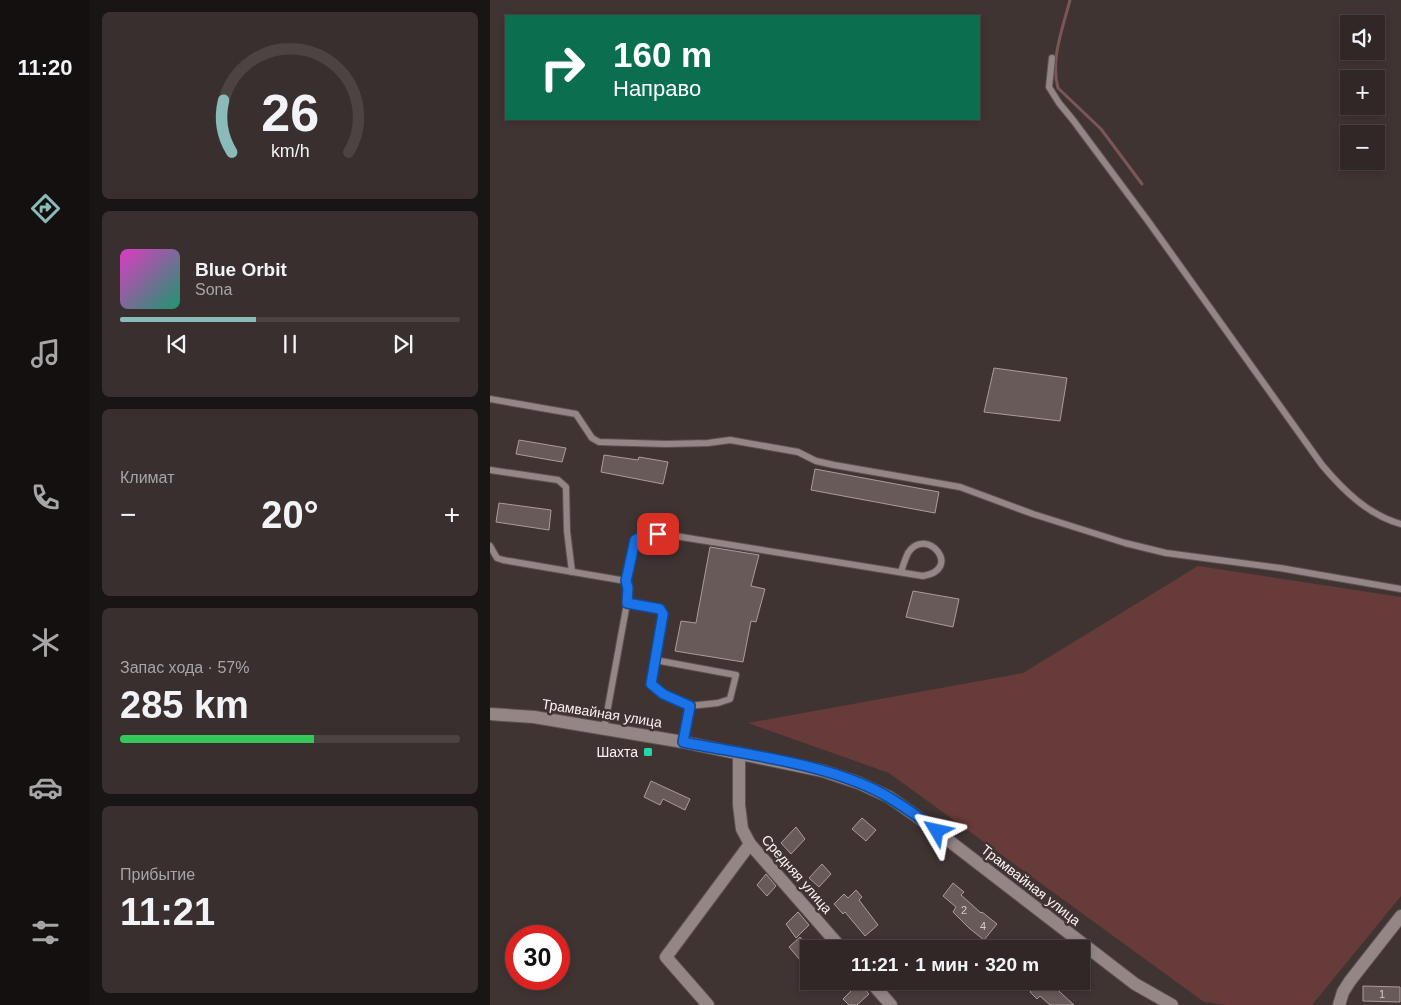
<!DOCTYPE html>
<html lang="ru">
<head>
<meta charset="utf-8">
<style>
  :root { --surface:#302726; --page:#382f2e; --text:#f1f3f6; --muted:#a8a5a7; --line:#4b4443; --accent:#8bbbb9 }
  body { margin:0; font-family:Arial,sans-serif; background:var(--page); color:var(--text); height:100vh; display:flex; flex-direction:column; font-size:19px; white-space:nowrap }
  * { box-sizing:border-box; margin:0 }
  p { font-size:16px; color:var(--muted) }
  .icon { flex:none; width:28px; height:28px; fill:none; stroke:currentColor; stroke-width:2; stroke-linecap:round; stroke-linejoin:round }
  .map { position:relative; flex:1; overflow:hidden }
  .sheet { display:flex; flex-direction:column; gap:12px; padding:12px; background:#1a1515; width:400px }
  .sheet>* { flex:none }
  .guide { position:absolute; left:15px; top:15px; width:475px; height:105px; border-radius:0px; box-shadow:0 2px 8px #0003,0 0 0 1px var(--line); background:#0b6e4f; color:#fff; overflow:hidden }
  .fabs { position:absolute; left:850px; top:15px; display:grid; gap:10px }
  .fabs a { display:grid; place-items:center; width:45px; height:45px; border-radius:0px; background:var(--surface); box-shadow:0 2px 8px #0003,0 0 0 1px var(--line); font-size:25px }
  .speed { position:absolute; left:15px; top:925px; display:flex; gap:10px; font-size:25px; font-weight:700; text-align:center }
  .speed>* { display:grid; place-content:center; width:65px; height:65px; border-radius:50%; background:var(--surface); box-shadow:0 2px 8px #0003,0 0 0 1px var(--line); line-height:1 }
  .speed .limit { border:8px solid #d22; background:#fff; color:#111 }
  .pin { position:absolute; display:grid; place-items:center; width:42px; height:42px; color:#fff; margin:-21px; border-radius:10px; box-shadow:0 2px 8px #0006 }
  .me { position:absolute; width:55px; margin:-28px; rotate:306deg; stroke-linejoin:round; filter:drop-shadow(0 0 4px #0008) }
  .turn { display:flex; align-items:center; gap:18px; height:105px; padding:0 25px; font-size:22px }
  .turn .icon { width:65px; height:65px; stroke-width:2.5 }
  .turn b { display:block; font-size:35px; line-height:42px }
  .big { font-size:38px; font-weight:700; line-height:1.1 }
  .sheet .tile { flex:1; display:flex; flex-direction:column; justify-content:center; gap:8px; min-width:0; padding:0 18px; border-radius:8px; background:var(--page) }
  .sheet .dial { align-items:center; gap:0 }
  .dial svg { height:130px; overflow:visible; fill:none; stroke:var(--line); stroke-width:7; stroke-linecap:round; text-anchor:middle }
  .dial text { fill:var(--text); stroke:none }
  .song { display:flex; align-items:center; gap:15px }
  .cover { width:60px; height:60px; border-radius:8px; background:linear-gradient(135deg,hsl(310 70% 55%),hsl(160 70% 35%)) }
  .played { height:5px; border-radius:2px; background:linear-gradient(90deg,var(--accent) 40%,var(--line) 40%) }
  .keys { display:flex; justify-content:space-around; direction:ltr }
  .heat { display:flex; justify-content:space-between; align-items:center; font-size:28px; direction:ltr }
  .charge { height:8px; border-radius:4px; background:linear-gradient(90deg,#34c759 57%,var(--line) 0) }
  .trip { position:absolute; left:310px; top:940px; width:290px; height:50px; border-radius:0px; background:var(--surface); box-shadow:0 2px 8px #0003,0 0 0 1px var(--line); font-weight:700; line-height:50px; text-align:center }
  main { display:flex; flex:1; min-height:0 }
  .dock { display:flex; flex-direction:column; width:90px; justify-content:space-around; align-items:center; background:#13100f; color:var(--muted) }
  .dock .icon { width:35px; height:35px }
  .dock .current { color:var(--accent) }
  .dock b { font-size:22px; color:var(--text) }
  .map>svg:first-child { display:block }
</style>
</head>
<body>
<main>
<nav class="dock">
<b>11:20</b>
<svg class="icon current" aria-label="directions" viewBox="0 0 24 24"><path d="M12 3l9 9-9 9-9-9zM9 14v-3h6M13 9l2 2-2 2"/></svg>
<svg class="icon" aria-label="music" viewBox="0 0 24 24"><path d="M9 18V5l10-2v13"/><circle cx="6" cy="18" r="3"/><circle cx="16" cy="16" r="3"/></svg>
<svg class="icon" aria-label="phone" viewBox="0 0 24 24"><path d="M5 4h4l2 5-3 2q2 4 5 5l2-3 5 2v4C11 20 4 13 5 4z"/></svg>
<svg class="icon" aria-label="climate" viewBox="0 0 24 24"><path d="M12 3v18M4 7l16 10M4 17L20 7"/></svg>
<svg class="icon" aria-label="car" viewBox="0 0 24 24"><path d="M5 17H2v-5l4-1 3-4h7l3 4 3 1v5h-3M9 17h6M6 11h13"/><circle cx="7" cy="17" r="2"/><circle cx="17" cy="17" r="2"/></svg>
<svg class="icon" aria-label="filters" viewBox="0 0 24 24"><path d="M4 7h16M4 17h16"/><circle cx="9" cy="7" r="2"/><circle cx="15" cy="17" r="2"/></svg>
</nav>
<section class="sheet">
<div class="tile dial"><svg viewBox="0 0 100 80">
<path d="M14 69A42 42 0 1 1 86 69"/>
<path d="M14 69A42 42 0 0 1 9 37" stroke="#8bbbb9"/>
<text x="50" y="56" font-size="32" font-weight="700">26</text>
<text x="50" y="72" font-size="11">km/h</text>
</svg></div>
<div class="tile">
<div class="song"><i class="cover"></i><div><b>Blue Orbit</b><p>Sona</p></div></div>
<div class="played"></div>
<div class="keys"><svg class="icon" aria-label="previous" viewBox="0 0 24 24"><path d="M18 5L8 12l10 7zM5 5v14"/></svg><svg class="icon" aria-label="pause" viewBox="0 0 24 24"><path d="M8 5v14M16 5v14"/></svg><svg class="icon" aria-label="next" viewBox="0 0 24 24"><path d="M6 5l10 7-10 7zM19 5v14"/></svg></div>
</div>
<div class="tile"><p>Климат</p>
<div class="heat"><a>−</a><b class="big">20°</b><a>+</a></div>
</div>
<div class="tile"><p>Запас хода · 57%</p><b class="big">285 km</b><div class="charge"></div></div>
<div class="tile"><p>Прибытие</p><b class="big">11:21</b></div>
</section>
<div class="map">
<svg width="911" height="1005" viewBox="0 0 911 1005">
  <rect width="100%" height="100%" fill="#403433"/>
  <!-- green -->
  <path fill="#673b39" d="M708,566L911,597V896L822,1005H736L714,1002L399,773L258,723L533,673Z"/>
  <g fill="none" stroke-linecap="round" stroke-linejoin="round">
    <!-- stream -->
    <path stroke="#7c5657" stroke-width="3" d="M580,0C573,27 560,60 568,88L611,129L652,184"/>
  </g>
  <!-- building -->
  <g fill="#675a59" stroke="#ab9c9b">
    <path d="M504,368L577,378L570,421L494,412Z"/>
    <path d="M29,440L76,448L72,462L26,454Z"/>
    <path d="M114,455L148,460L149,457L178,462L173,484L111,472Z"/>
    <path d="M325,469L449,492L445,513L321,490Z"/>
    <path d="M9,503L61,510L59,530L6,522Z"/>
    <path d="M220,547L269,555L261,586L275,589L266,622L261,621L253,662L185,651L191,621L206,623Z"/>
    <path d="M423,591L469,599L463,627L416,617Z"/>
    <path d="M161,781L200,799L195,810L173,799L170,805L154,797Z"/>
    <path d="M372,818L386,830L376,841L362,829Z"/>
    <path d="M306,827L315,839L301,854L291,843Z"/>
    <path d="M332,864L341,874L329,887L319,878Z"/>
    <path d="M276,874L286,886L277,896L267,885Z"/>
    <path d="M463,883L474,892L471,895L491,913L492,912L507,924L494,940L479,928L463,912L466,907L453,896Z"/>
    <path d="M366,890L372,897L369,900L388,925L375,936L355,912L353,914L344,904L354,894L358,898Z"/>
    <path d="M308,912L319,925L306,938L296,924Z"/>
    <path d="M310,937L321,949H319V952L310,960L299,947Z"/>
    <path d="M541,981H558L584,1005H560L550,996L547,999L540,992L546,986Z"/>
    <path d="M369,983L379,994L367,1005H359L353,999Z"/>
    <path d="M873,986L910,987V1002L873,1001Z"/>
  </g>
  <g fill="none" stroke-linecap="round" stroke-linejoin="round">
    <!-- service casing -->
    <g stroke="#5d5353" stroke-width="8">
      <g id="service">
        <path d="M562,58L559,87L569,103L583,120L658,221L832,465C853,490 878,515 911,524"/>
        <path d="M0,399L86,414L102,438L109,442L176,444L218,443L240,440L308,452L326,461L344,465L470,487L543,514L635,543L676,553L790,568L911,589"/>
        <path d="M0,470L68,480L76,487L77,531L82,572"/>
        <path d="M0,546L7,558L13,560L136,581L138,588L137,603L170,609L173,614L165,660"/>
        <path d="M136,581C139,566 141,536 158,533C165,533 172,534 179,535L433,576C474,569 436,525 418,553C415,559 413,566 411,572"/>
        <path d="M114,729L137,603"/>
        <path d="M193,742L199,706L228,703L240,699L246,675L165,660L161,683L173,694L199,706"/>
      </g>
    </g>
    <!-- minor casing -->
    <g stroke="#5d5353" stroke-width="14">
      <g id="minor">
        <path d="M0,714L44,717L193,742L333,771L369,783L399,797L432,820L645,984L682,1005"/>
        <path d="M249,753V805L252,829L260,844L352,949"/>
        <path d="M380,981L401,1005"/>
        <path d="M218,1005L176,957L260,844"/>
        <path d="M849,1005L853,992L860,981L911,916"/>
      </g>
    </g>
    <!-- service -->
    <use href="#service" stroke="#948685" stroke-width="6"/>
    <!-- minor -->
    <use href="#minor" stroke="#948685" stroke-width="12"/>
  </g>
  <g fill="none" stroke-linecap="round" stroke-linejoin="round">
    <!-- route casing -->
    <g stroke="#114b97" stroke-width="12">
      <path id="route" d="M168,534L158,533L145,540L136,581L138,588L137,603L170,609L173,614L161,684L173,694L200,706L193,742C257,755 344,764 400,798C416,808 432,819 447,831"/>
    </g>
    <!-- route -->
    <use href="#route" stroke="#1a73e8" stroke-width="9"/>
  </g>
  <!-- markers -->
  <rect fill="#26d5ae" stroke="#403433" stroke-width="2" x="153" y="747" width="10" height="10" rx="2.5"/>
  <g text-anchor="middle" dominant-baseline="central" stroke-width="5" stroke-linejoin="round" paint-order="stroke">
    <!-- number labels -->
    <g font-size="11" fill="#d6cdcc">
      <text x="474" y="910">2</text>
      <text x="493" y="926">4</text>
      <text x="892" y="994">1</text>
    </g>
    <!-- street labels -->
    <g font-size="14" fill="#fbf3f2" stroke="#403433">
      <text transform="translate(112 713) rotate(9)">Трамвайная улица</text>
      <text transform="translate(307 874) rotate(49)">Средняя улица</text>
      <text transform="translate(541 885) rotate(38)">Трамвайная улица</text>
    </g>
    <!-- poi labels -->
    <g font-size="14" fill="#fbf3f2" stroke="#403433" text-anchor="end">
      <text x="148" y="752">Шахта</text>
    </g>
  </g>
</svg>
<div class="fabs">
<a><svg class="icon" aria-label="sound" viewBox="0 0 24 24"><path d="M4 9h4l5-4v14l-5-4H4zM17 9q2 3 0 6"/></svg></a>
<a>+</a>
<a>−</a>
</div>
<div class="speed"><div class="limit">30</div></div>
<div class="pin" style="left:168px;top:534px;background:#d93025"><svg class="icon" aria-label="arrive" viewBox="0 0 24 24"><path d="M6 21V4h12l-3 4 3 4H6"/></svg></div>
<svg class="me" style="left:447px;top:831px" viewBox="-20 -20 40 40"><path d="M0-17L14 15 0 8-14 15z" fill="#1a73e8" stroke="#fff" stroke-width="4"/></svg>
<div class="trip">11:21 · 1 мин · 320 m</div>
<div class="guide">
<div class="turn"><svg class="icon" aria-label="right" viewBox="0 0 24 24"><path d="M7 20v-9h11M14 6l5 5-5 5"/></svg><div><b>160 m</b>Направо</div></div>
</div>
</div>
</main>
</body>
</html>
